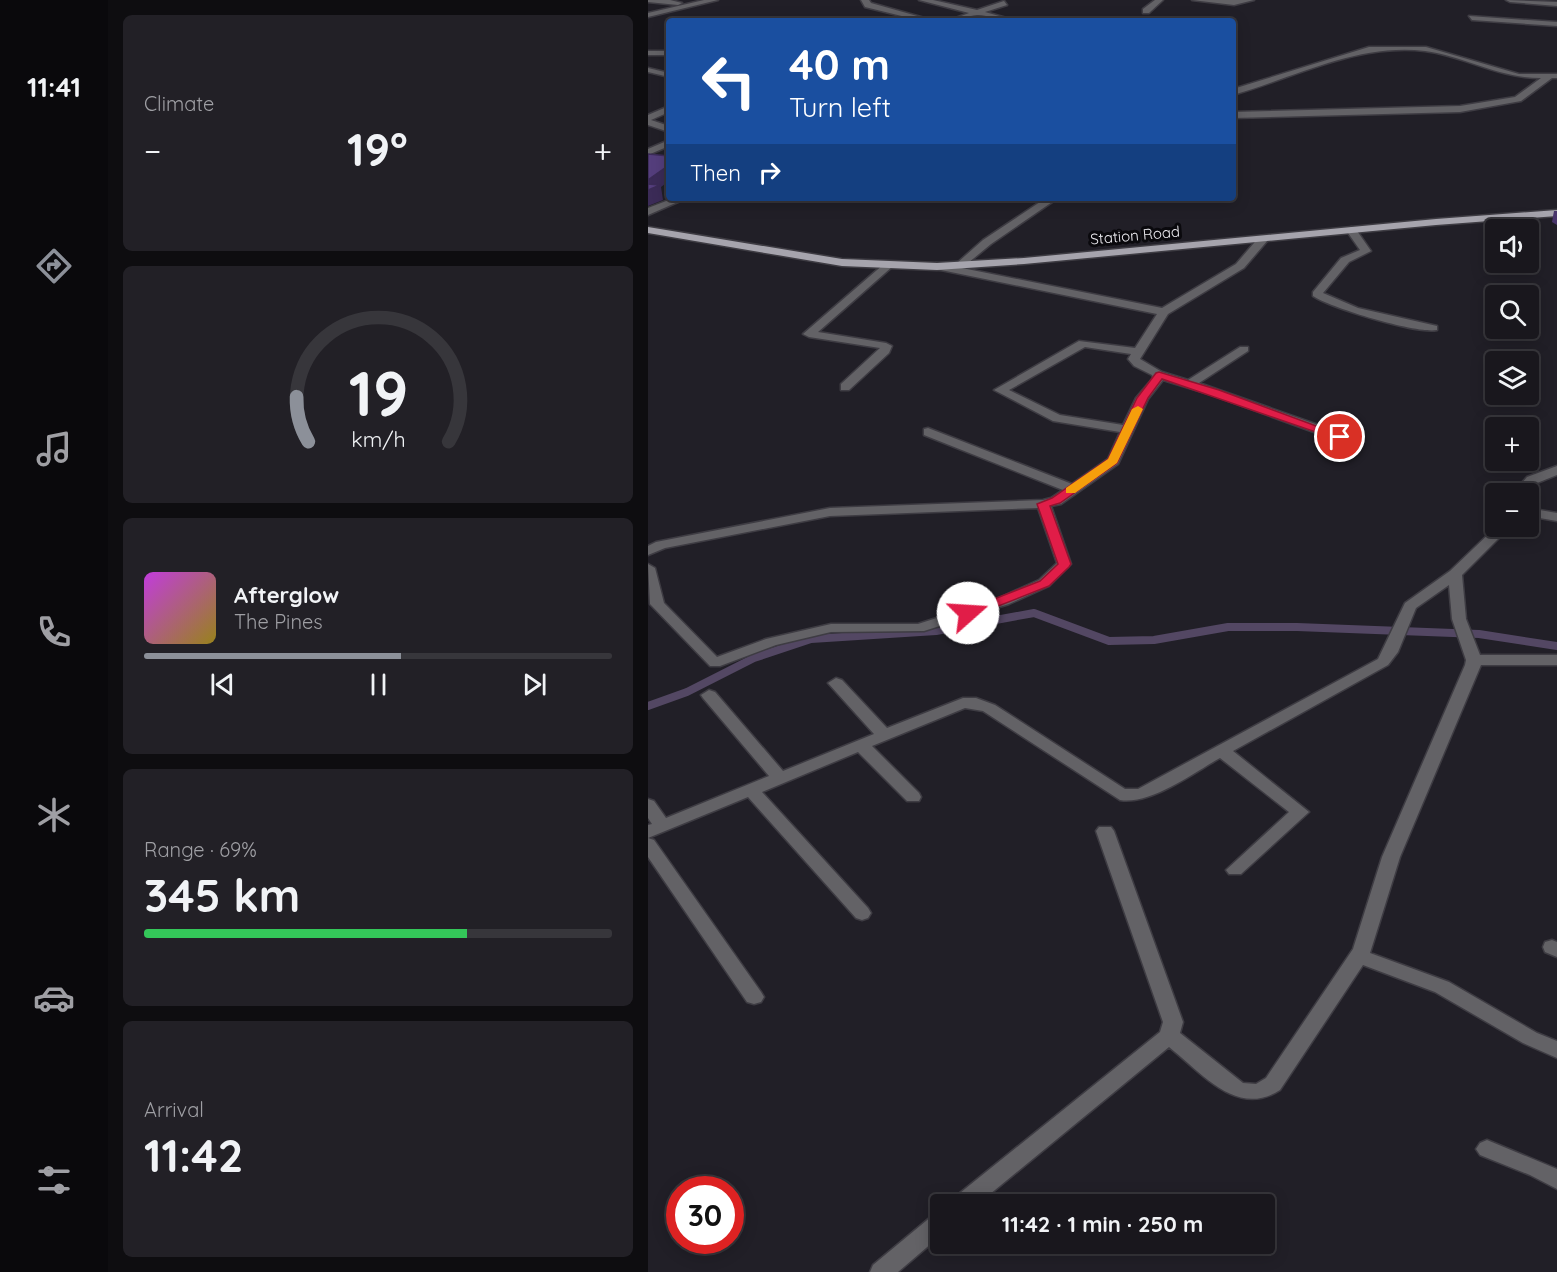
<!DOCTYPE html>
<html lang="en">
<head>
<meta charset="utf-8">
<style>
  :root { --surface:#19171d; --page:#222026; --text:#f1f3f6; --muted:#9f9fa4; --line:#37363b; --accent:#8c9099 }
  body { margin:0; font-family:Quicksand,sans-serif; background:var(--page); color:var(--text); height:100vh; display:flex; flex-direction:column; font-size:22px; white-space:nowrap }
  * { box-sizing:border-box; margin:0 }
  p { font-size:20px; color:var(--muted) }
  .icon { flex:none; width:33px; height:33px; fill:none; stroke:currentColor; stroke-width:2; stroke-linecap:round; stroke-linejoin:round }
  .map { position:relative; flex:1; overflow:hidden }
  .side { display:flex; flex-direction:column; gap:15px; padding:15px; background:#0e0d10; width:540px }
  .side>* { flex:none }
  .banner { position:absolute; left:18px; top:18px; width:570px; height:183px; border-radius:6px; box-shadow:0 3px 15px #0003,0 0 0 2px var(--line); background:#1a4fa0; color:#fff; overflow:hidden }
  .controls { position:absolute; left:837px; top:219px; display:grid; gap:12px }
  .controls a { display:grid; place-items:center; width:54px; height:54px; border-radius:6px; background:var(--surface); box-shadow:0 3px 15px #0003,0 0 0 2px var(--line); font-size:30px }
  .speed { position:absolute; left:18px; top:1176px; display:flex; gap:12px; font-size:30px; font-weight:700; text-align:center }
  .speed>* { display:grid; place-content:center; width:78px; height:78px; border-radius:50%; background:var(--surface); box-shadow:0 3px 15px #0003,0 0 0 2px var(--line); line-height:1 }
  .speed .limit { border:9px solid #d22; background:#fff; color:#111 }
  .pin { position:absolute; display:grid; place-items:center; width:51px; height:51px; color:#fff; margin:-26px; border:3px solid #fff; border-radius:50%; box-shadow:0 2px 6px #0007 }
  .me { position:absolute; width:66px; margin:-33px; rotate:71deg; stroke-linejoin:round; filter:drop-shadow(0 0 4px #0008) }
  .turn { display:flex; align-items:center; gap:21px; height:126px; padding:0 24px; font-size:27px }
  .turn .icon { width:78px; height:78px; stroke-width:2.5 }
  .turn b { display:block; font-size:42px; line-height:51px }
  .then { display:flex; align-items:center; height:57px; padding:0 24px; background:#0003; gap:12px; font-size:22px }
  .big { font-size:45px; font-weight:800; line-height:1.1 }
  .side .card { flex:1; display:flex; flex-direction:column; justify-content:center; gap:9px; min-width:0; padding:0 21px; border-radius:9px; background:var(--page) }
  .side .dial { align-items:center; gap:0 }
  .dial svg { height:156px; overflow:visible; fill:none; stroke:var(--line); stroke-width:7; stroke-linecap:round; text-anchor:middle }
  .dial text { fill:var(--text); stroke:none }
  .song { display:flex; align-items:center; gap:18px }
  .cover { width:72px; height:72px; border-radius:9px; background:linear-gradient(135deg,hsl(290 70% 55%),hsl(50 70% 35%)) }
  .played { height:6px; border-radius:3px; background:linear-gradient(90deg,var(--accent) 55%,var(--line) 55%) }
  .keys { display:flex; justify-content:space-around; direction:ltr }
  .heat { display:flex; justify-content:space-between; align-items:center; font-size:33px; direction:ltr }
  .charge { height:9px; border-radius:4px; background:linear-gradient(90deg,#34c759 69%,var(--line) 0) }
  .trip { position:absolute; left:282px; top:1194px; width:345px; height:60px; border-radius:6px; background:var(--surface); box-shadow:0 3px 15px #0003,0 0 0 2px var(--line); font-weight:800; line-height:60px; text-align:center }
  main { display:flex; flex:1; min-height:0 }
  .menu { display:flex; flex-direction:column; width:108px; justify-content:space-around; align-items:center; background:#0a090c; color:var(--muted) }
  .menu .icon { width:42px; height:42px }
  .menu .selected { color:var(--accent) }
  .menu b { font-size:27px; color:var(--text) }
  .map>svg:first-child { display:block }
</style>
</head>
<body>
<main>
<nav class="menu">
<b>11:41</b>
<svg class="icon selected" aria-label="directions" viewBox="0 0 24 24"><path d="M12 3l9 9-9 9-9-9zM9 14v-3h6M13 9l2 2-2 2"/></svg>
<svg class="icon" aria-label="music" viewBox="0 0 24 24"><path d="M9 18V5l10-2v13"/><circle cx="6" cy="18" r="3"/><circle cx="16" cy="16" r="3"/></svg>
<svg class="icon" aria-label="phone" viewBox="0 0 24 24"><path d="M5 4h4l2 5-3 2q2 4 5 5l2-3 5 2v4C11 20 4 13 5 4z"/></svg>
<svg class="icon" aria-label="climate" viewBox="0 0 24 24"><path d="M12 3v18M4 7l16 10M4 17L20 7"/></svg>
<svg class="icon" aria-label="car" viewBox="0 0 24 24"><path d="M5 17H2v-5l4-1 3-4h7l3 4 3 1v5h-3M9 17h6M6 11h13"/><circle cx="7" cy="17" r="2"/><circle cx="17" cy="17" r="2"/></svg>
<svg class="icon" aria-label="filters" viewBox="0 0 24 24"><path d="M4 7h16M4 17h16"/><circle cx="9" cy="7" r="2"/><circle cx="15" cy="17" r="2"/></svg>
</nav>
<section class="side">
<div class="card"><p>Climate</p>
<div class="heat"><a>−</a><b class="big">19°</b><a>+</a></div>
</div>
<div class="card dial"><svg viewBox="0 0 100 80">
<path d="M14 69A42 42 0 1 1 86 69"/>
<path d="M14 69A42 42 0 0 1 8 46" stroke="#8c9099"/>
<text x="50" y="56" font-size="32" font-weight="700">19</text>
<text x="50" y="72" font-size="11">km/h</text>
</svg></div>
<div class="card">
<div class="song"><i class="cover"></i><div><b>Afterglow</b><p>The Pines</p></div></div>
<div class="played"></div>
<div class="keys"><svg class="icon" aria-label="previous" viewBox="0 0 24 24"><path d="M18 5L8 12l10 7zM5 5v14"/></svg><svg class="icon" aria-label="pause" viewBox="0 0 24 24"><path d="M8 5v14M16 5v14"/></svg><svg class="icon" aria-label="next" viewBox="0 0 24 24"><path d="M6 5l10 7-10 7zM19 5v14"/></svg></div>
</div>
<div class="card"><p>Range · 69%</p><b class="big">345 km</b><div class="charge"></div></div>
<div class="card"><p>Arrival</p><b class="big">11:42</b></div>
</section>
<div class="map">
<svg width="909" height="1272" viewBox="0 0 909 1272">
  <rect width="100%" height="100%" fill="#211f27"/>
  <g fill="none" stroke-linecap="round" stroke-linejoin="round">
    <!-- stream -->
    <path stroke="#534763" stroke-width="8" d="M0,706L39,692L106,658L163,639L288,631L386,613L461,641L506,640L580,627H649L831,634L909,646"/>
    <!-- minor casing -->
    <g stroke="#3e3c43" stroke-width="3">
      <g id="minor">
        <path d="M0,0H22L34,3L30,5L0,2Z"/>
        <path d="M56,0H70L0,17V13Z"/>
        <path d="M213,0H221L223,3L287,21H274L217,7Z"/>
        <path d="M271,0H285L329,10L356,1L359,5L337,12L362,19C352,24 340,14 329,15C319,16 311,21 300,21L321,13Z"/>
        <path d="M507,0H515L501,13H495V9Z"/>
        <path d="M544,0H606L586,5Z"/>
        <path d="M858,0L909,2V6L862,2Z"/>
        <path d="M821,16L909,22V26L824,20Z"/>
        <path d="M721,47H778L871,74H909V78H904L873,101L812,112L585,118V112L812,106L867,97L893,78C849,78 817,56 777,51C710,43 648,77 585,95V89Z"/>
        <rect x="0" y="51" width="21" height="4"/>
        <path d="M0,68L21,73V77L0,72Z"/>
        <path d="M21,106V112L3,120L21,126V132L0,125V115Z"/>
        <path d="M21,140V146L0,155V149Z"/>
        <path d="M26,198H39L0,215V208Z"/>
        <path d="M398,198H410L343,244L314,268L514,308L588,264L612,236H620V240L596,268L520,314L492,359L514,372L540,380L592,347H600V351L551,383L696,434V440H688L564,395L515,380L500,399L470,464L413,504L403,506L423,564L401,586L361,604L276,631L183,632L128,645L72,666H62L2,604L0,564L7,568L16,603L69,657L118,639L183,624H270L351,598L391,580L409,563L390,508L182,516L17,548L0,555V546L8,542L182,508L395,500L403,498L415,490L276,435V429L280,428L424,484L460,459L472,432L405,421L346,390L431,341L487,348L509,314L288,269L283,266L288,263L309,267V263L335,240ZM437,347L483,354L480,359L486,366L504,375L505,378L488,398L475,425L412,415L361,390Z"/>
        <path d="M703,227L707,228L723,251L701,262L675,293L710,308L789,326V330C769,334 683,308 665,296V292L693,258L712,250L698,230Z"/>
        <path d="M236,264L245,266L170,332L238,343L244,346L241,353L201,390H193V384L232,348L161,337L155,334Z"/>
        <path d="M909,466V475L889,483L878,494H864L879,477Z"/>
        <path d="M880,508L909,513V521L880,516Z"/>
        <path d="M849,526H863L814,575L818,619L832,655H909V665H833L752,857L722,953L801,982L889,1033L909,1041V1058L875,1043L787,992L715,965L632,1090C589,1118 554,1073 521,1047L330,1204H304L307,1197L512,1032L515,1022L448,831L451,827H463L466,831L535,1022L532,1033L595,1083L608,1084L618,1078L705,949L734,857L817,665L818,660L804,619L801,585L768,608L750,652L740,665L585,751L661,812L593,874H581L578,870L641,812L572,758C545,773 503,805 472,800L335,711L317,708L224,746L271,793L273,797L271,801H259L210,752L114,792L220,908L223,913L220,918L214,920L208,918L100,797L0,838V825L4,824L0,818V799L6,801L18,818L121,776L55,698L53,695L61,690L67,692L135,771L226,734L180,683L188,678L194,680L239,728L315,698H328L347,705L477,789H490L730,659L757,603L802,571Z"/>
        <path d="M0,838L6,840L113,992L116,997L113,1002L106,1004L99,1002L0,857Z"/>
        <path d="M904,940L909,942V957L897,952L895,947L897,942Z"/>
        <path d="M839,1140L909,1169V1189L882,1175L832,1155L828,1149L832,1143Z"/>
        <path d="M292,1213V1236L250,1272H222L225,1265L284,1216Z"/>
      </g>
    </g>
    <!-- major casing -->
    <g stroke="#3e3c43" stroke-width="3">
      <path id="major" d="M909,210V216L788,225L376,264L289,270L194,266L0,233V227L194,259L289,263L376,258L788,219Z"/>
    </g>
    <!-- minor -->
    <use href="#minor" fill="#636266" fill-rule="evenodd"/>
    <!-- major -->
    <use href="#major" fill="#a6a4ad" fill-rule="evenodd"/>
  </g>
  <!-- wall -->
  <path fill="#48356b" d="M906,211H909V225L904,222Z"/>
  <!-- shaded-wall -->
  <path fill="#3b2b57" d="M21,165V181L13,187L15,200L0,206V180Z"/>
  <!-- building -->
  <g fill="#543e7c" stroke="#3b2b57" stroke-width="1.5">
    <path d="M0,154L21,156V165L0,180Z"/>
    <path d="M0,184L12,185L0,190Z"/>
  </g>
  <!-- route -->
  <path fill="#e11d48" stroke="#92132f" stroke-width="1.5" d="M511,372L571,390L698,437L688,439L514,379L500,398L469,463L412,503L402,506L423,564L421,567L401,586L325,616H315V611L392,581L410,564L389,504L404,498L460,459L489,398L508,373Z"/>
  <!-- slow -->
  <path fill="#f59e0b" d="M490,406L495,409L469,463L427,493H418V488L460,459L484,409Z"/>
  <g text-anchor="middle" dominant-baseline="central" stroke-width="6" stroke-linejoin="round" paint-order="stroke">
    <!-- far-street labels -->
    <g font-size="15" fill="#eeedf2" stroke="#0a090d">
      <text transform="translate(487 235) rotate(-5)">Station Road</text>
    </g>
  </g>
</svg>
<div class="controls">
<a><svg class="icon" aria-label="sound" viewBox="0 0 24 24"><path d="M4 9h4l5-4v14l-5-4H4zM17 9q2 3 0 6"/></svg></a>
<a><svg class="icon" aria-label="search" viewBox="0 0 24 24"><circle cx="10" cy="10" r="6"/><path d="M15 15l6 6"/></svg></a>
<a><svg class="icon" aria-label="layers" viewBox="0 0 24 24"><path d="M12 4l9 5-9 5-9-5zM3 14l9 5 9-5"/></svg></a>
<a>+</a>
<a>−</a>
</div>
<div class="speed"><div class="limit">30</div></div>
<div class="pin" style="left:692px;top:437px;background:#d93025"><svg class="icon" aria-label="arrive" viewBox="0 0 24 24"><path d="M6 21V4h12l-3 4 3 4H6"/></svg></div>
<svg class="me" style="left:320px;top:613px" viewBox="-20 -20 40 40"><circle r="19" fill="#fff"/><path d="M0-13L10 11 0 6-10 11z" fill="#e11d48"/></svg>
<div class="trip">11:42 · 1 min · 250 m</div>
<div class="banner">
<div class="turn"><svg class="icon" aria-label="left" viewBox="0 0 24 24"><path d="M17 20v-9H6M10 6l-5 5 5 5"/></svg><div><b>40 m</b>Turn left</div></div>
<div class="then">Then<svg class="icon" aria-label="right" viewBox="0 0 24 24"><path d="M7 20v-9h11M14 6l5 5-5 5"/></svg></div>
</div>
</div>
</main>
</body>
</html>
